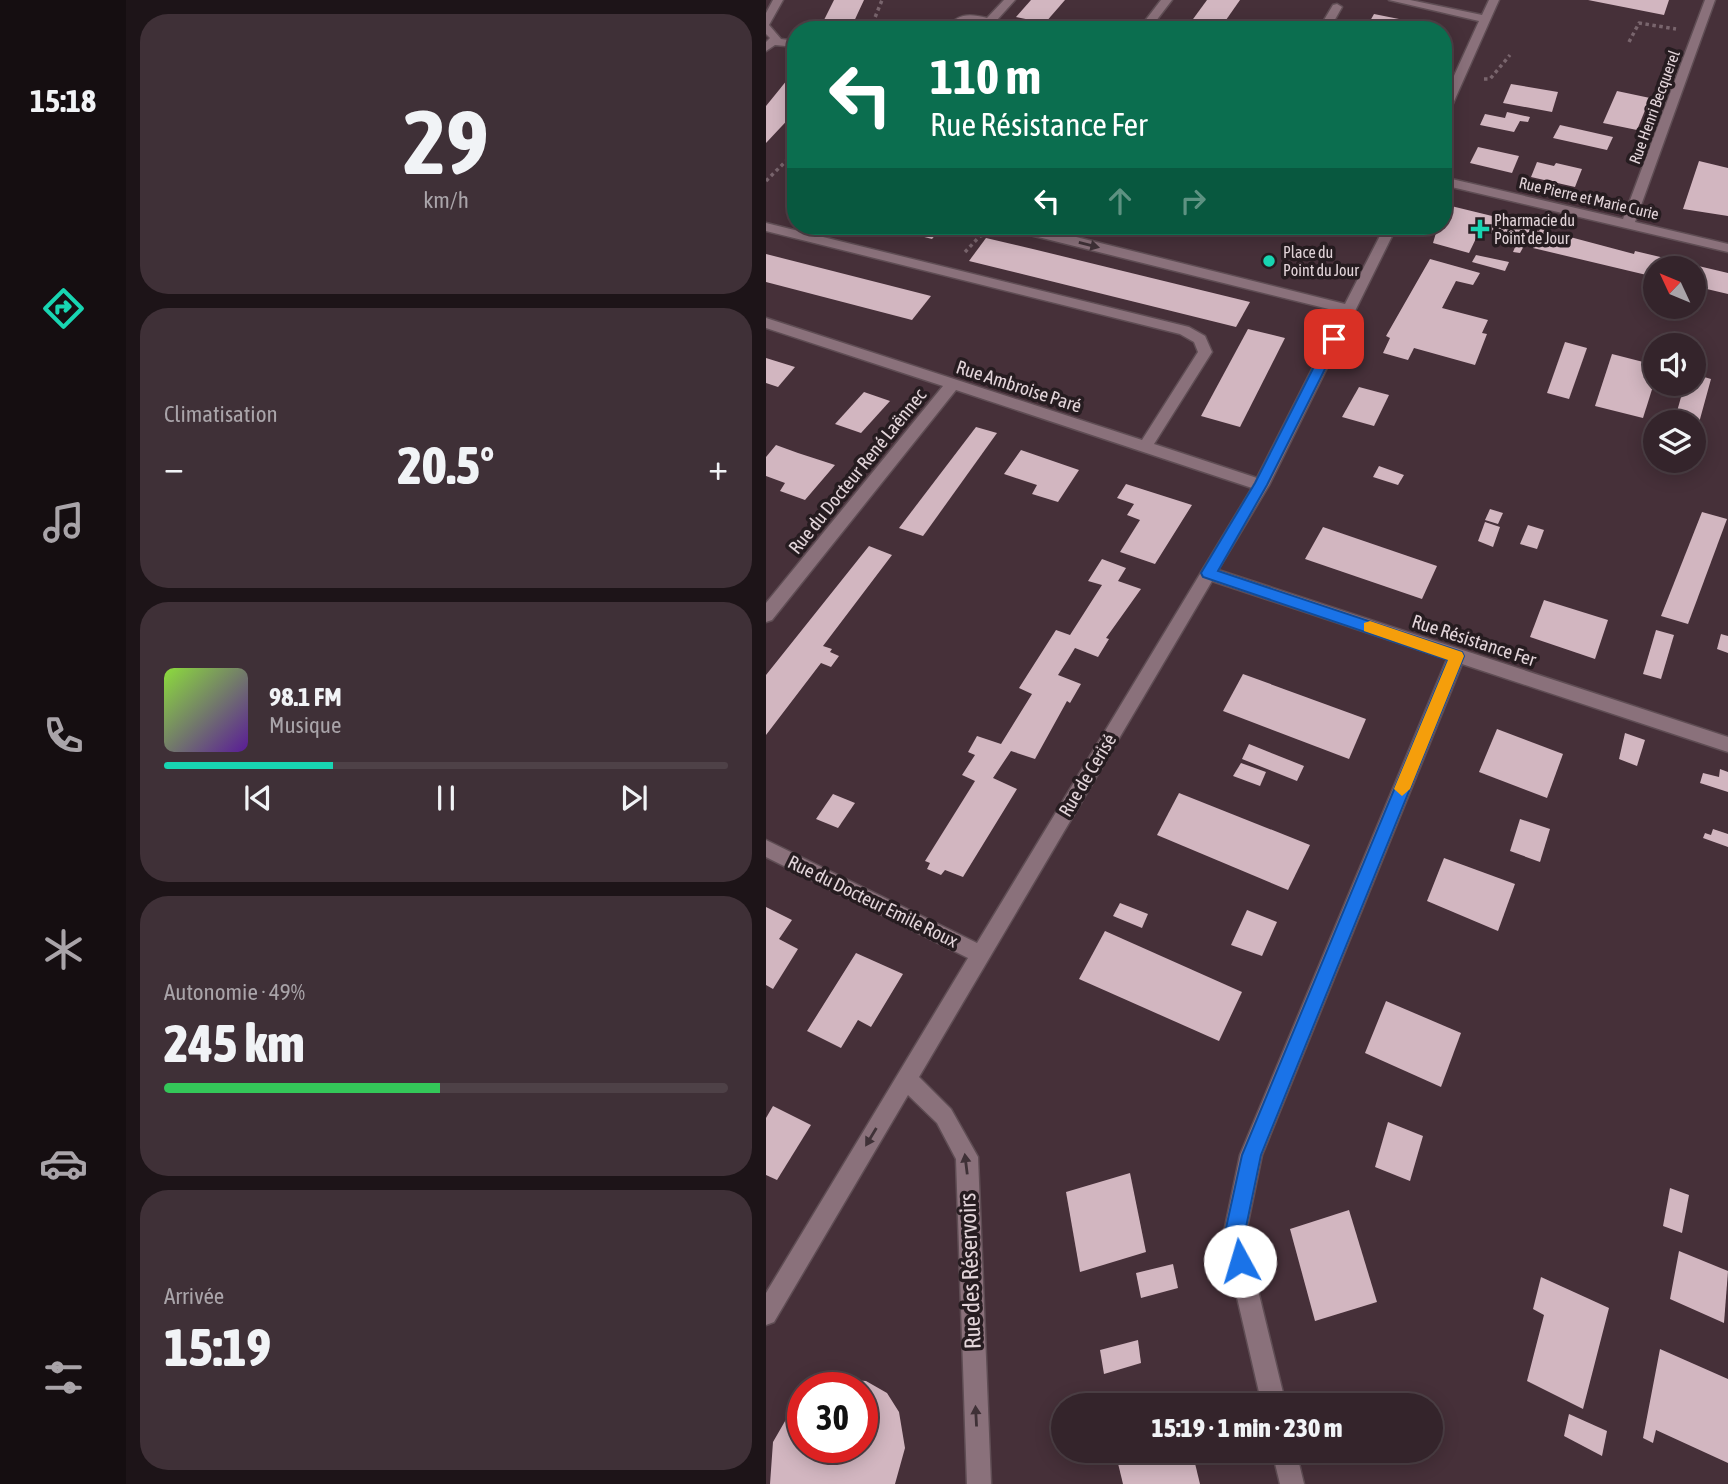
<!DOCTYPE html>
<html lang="fr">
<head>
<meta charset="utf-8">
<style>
  :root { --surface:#34242b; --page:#3f3037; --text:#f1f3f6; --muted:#a9a4a9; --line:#4e4147; --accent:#18d5b2 }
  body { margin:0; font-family:"Asap Condensed",sans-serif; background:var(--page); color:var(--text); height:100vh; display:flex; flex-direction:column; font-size:26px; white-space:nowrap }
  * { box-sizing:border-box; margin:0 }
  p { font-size:23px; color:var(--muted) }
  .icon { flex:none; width:38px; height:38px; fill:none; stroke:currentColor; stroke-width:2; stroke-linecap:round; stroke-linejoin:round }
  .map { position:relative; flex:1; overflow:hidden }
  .side { display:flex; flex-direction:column; gap:14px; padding:14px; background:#1d1418; width:640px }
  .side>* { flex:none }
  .hud { position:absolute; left:21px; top:21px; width:665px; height:214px; border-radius:28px; box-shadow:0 4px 18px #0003,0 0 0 2px var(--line); background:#0b6e4f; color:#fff; overflow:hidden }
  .needle { width:46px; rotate:314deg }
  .controls { position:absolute; left:877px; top:256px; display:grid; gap:14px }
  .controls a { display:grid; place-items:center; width:63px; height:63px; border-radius:50%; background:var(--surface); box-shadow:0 4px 18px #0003,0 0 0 2px var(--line); font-size:35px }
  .speed { position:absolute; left:21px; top:1372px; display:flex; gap:14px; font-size:35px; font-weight:700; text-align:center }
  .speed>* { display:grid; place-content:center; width:91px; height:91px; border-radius:50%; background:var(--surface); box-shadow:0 4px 18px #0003,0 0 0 2px var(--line); line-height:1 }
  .speed .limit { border:10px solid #d22; background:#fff; color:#111 }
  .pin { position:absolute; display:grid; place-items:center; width:60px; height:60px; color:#fff; margin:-30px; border-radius:14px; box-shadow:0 4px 10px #0006 }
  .me { position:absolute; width:77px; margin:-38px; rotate:354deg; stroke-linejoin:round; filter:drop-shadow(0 0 5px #0008) }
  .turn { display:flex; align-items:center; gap:24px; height:147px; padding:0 28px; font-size:32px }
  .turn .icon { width:91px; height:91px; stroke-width:2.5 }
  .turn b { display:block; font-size:49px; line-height:60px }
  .lanes { display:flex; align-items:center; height:66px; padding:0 28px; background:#0003; justify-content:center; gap:35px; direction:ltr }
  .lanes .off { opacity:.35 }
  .big { font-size:52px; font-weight:800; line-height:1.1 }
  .side .tile { flex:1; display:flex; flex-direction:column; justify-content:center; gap:10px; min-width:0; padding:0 24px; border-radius:28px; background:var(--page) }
  .side .dial { align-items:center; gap:0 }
  .dial b { font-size:91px; line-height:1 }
  .song { display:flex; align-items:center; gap:21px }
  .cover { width:84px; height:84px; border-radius:10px; background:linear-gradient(135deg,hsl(90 70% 55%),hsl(270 70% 35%)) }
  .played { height:7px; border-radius:4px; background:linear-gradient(90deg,var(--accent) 30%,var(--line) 30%) }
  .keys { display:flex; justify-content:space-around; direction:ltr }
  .heat { display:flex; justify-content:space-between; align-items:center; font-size:38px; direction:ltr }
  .charge { height:10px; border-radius:5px; background:linear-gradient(90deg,#34c759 49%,var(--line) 0) }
  .trip { position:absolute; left:285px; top:1393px; width:392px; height:70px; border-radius:35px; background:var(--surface); box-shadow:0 4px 18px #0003,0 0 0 2px var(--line); font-weight:800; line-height:70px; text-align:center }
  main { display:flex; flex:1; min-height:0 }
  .menu { display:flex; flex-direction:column; width:126px; justify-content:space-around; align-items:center; background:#150e11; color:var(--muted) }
  .menu .icon { width:49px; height:49px }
  .menu .on { color:var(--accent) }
  .menu b { font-size:32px; color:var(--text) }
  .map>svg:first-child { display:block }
</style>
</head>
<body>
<main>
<nav class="menu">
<b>15:18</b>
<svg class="icon on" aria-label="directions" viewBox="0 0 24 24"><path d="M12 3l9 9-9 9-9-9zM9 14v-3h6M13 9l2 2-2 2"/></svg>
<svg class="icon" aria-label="music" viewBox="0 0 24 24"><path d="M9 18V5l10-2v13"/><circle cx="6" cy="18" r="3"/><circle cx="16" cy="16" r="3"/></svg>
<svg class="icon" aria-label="phone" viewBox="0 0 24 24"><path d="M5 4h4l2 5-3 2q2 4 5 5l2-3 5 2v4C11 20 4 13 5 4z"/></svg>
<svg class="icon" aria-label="climate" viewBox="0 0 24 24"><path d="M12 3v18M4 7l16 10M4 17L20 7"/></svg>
<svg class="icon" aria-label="car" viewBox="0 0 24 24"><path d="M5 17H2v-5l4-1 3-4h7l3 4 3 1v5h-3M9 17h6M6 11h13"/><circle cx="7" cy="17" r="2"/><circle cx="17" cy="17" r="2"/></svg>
<svg class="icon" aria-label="filters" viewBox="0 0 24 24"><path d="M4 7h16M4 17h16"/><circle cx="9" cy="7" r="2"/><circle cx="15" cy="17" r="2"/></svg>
</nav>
<section class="side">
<div class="tile dial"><b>29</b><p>km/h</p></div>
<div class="tile"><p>Climatisation</p>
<div class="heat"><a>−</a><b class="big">20.5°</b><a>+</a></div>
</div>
<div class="tile">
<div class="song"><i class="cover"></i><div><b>98.1 FM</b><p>Musique</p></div></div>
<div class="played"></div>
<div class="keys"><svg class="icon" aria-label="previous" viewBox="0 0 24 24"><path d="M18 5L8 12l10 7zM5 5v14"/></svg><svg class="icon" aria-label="pause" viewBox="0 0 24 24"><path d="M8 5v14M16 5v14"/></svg><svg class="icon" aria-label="next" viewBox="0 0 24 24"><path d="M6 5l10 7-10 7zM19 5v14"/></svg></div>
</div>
<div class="tile"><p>Autonomie · 49%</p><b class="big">245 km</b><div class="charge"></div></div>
<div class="tile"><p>Arrivée</p><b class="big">15:19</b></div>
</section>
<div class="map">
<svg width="962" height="1484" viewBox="0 0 962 1484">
  <rect width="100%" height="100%" fill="#463039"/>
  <!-- building -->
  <g fill="#d2b6c0">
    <path d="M68,0H98L84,30H53Z"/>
    <path d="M265,0H299L279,23L250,17Z"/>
    <path d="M441,0H474L453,30H419Z"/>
    <path d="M822,0H903L898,15Z"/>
    <path d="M608,14L638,20L633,30H599Z"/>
    <path d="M30,69V111L0,143V106Z"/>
    <path d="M745,84L792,92L786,112L737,103Z"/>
    <path d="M851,91L884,98L871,130L837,123Z"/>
    <path d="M741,112L764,117L762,122L754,121L748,132L714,125L719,114L739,118Z"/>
    <path d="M794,125L847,137L841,150L787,138Z"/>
    <path d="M712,147L753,156L746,173L704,163Z"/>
    <path d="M933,161L962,168V216L917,209Z"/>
    <path d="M771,162L788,166L790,163L816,169L809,187L765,177Z"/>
    <path d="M681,205L759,224L758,228L773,231L774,229L868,254L869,251L962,273V294L928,286V268H889V277L767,248L768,246L759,244L754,253L747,252L752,240L714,230L703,253L667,243L672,226H677Z"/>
    <path d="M116,226H217L209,235L176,227L166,239Z"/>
    <path d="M220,238L271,250L484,302L470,327L203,261Z"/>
    <path d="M0,254L165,296L146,320L0,282Z"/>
    <path d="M710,255L743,262L739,271L706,262Z"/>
    <path d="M664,259L714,273L707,285L690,281L676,308L722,320L716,333L721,334L709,365L648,348L642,360L617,353L624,338L620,336Z"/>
    <path d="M482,329L519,338L474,427L435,416Z"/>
    <path d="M799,342L821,348L803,399L781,393Z"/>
    <path d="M846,354L889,365V380L877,418L829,406Z"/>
    <path d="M0,358L29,367L12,387L0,383Z"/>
    <path d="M928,374L945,379L928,441V422H908L919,383H928Z"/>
    <path d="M593,387L623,395L608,426L576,417Z"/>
    <path d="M98,392L124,401L95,433L69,424Z"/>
    <path d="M210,427L231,433L160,532L157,536L133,528Z"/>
    <path d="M10,445L32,453L69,465L39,500L14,491L19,483L0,476V457Z"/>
    <path d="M255,450L313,470L292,502L266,494L271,485L238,474Z"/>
    <path d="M613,466L638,475L632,485L607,477Z"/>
    <path d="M360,484L426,505L389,564L354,552L374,520L361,515L368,504L351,498Z"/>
    <path d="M724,509L737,513L732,524L719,520Z"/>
    <path d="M936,512L961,519L922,624L895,616Z"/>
    <path d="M719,522L734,527L727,547L712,541Z"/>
    <path d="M762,525L778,530L771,549L754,544Z"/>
    <path d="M557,527L671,566L656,599L539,559Z"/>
    <path d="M103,546L126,555L57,646L66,649L64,652L73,656L65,667L55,663L0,735V675Z"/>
    <path d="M336,559L360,568L352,581L375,589L340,638L343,639L332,657L309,648L301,661L292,675L315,684L304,703L301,701L269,759L245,751L227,778L251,789L197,877L179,870L175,875L161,869L164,863L159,861L209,781L196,775L209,755L202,752L211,736L235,744L266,694L253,688L290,630L304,635L336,585L322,581Z"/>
    <path d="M778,600L842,620L829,659L764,637Z"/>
    <path d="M890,630L908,635L895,679L877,674Z"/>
    <path d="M955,634L962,636V653L951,649Z"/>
    <path d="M477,674L600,719L583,759L457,711Z"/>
    <path d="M731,729L797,754L781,798L713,772Z"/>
    <path d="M859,733L879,740L871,766L853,759Z"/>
    <path d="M483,744L538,766L531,781L476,759Z"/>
    <path d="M475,763L500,772L494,786L467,776Z"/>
    <path d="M954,769L962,772V792L934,783L937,773L953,777Z"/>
    <path d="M413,793L544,845L522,890L391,835Z"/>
    <path d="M67,794L89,803L72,828L50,819Z"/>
    <path d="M754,819L784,829L774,862L744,851Z"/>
    <path d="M947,829L962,834V847L937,838L939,833L945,835Z"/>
    <path d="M678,858L749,884L732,931L661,901Z"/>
    <path d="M354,903L382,914L376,928L347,916Z"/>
    <path d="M0,907L26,920L13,939L32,949L7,989L0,985Z"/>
    <path d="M481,910L511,922L496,956L465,945Z"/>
    <path d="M339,931L476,992L453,1041L313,979Z"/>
    <path d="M90,953L137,974L105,1027L92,1020L75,1048L41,1031Z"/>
    <path d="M620,1001L695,1033L675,1087L599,1053Z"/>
    <path d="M7,1106L45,1125L11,1180L0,1175V1118Z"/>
    <path d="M622,1122L657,1136L644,1181L609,1167Z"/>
    <path d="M364,1173L380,1252L314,1272L300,1192Z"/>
    <path d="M904,1188L923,1195L916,1233L897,1226Z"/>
    <path d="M583,1210L611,1302L549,1321L524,1229Z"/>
    <path d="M913,1251L962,1271L958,1323L904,1299Z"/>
    <path d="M407,1264L412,1288L375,1298L370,1273Z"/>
    <path d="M775,1277L843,1308L817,1409L761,1381L778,1315L767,1309Z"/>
    <path d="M372,1340L375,1363L338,1374L334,1350Z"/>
    <path d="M894,1349L962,1379V1463L890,1430L887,1443L877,1438Z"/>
    <path d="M74,1379L100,1381L121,1393L133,1412L139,1448L129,1484H4L7,1442L26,1409L37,1398V1447H96V1388H50Z"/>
    <path d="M803,1414L841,1431L836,1456L798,1436Z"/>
    <path d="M349,1451H426L434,1484H357Z"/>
  </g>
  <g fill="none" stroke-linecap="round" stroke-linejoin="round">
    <!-- minor casing -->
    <g stroke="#5f4d54" stroke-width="3">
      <g id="minor">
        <path d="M7,0H17L3,25L15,39L30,41V47L9,45L0,51V42L4,38L0,34V13Z"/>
        <path d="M238,0H249L231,20L267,30H246L202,20L189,30H178C192,14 201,13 221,18Z"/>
        <path d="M395,0H406L383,30H372Z"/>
        <path d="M623,0H644L716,15L723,0H733L681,117H677V100L713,21Z"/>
        <path d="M939,0H949L869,222L962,244V252L677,185V177L857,219Z"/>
        <path d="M571,4L576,7L563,30H552L567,5Z"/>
        <path d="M0,223L423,327L439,336L446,352L388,444L491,478L575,312L260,234L252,226H266L579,304L619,226H631L503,485L452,570L962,737V752L696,664L496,1155L479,1237L520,1405H496L457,1237L474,1155L681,659L446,581L153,1077L185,1109L212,1157L225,1484H201L190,1159L171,1123L142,1095L8,1322L0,1325V1293L202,958L0,857V840L211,943L486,488L190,390L6,620L0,622V603L177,386L0,328V318L376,440L432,352L428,342L414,334L0,231Z"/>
        <path d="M506,1451H530L538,1484H514Z"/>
      </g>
    </g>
    <!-- path -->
    <g stroke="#79656d" stroke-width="3.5" stroke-dasharray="3.5 3.5" stroke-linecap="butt">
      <path d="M104,30L116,0"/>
      <path d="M863,42L873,23L910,29"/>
      <path d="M718,79H724L744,55"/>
      <path d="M0,181L30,151"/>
      <path d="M199,252L214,236L235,230"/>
    </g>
    <!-- minor -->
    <use href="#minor" fill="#8a717b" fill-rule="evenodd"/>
  </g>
  <!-- one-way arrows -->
  <defs><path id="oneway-solid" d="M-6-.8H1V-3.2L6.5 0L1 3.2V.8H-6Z" transform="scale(1.75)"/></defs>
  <g fill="#3f3137">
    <use href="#oneway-solid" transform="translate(323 245) rotate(14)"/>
    <use href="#oneway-solid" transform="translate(105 1137) rotate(121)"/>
    <use href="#oneway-solid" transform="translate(200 1164) rotate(-97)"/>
    <use href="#oneway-solid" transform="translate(210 1416) rotate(-93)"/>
  </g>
  <!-- route -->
  <path fill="#1a73e8" stroke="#114b97" stroke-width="2" d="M568,335L574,339L501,485L452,571L696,652L698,656L495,1155L478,1237L484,1261L481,1268L474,1271L467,1268L458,1237L476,1155L682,660L437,577L435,573L489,483L562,339Z"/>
  <!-- slow -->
  <path fill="#f59e0b" d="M604,621L696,652L698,656L644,789L636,796L628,789L682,660L598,631V623Z"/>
  <!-- markers -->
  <g fill="#18d5b2" stroke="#261c20" stroke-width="2.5">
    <path d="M710.5 218.5h7v7h7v7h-7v7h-7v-7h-7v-7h7z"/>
    <circle cx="503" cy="261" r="7"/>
  </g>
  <g text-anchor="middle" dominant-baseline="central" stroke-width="7" stroke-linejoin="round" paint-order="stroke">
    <!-- far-street labels -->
    <g font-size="16" fill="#e3d5da" stroke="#261c20">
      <text transform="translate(888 107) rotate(-70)">Rue Henri Becquerel</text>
      <text transform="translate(823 198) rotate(13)">Rue Pierre et Marie Curie</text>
    </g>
    <!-- far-poi labels -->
    <g font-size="16" fill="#e3d5da" stroke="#261c20" text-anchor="start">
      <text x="728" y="220">Pharmacie du<tspan x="728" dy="18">Point de Jour</tspan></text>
      <text x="517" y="252">Place du<tspan x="517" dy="18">Point du Jour</tspan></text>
    </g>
    <!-- street labels -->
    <g font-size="19" fill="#e3d5da" stroke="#261c20">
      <text transform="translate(253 386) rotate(18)">Rue Ambroise Paré</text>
      <text transform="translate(91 471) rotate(-51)">Rue du Docteur René Laënnec</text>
      <text transform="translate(708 640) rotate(18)">Rue Résistance Fer</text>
      <text transform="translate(321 775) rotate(-59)">Rue de Cerisé</text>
      <text transform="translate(107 901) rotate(26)">Rue du Docteur Emile Roux</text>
    </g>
    <!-- near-street labels -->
    <g font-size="23" fill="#e3d5da" stroke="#261c20">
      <text transform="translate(204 1271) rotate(-92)">Rue des Réservoirs</text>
    </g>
  </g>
</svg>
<div class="controls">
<a><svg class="needle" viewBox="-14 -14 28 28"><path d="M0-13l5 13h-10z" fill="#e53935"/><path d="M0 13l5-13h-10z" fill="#a9a4a9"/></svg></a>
<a><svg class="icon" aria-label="sound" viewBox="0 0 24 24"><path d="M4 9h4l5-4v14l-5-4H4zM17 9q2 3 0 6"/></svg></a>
<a><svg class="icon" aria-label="layers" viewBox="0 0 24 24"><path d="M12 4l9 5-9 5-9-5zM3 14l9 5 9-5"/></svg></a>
</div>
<div class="speed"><div class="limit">30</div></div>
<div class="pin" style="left:568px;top:339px;background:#d93025"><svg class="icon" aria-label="arrive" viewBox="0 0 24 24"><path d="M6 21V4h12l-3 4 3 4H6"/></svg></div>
<svg class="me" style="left:474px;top:1261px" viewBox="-20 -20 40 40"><circle r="19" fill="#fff"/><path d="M0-13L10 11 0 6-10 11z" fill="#1a73e8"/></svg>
<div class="trip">15:19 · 1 min · 230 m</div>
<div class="hud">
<div class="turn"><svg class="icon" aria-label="left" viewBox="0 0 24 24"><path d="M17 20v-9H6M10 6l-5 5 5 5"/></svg><div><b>110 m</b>Rue Résistance Fer</div></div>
<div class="lanes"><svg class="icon" aria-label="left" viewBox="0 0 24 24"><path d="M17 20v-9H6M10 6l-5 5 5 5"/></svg><svg class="icon off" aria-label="ahead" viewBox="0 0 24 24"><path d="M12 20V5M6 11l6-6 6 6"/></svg><svg class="icon off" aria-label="right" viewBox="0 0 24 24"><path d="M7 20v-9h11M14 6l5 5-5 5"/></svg></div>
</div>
</div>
</main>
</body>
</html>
